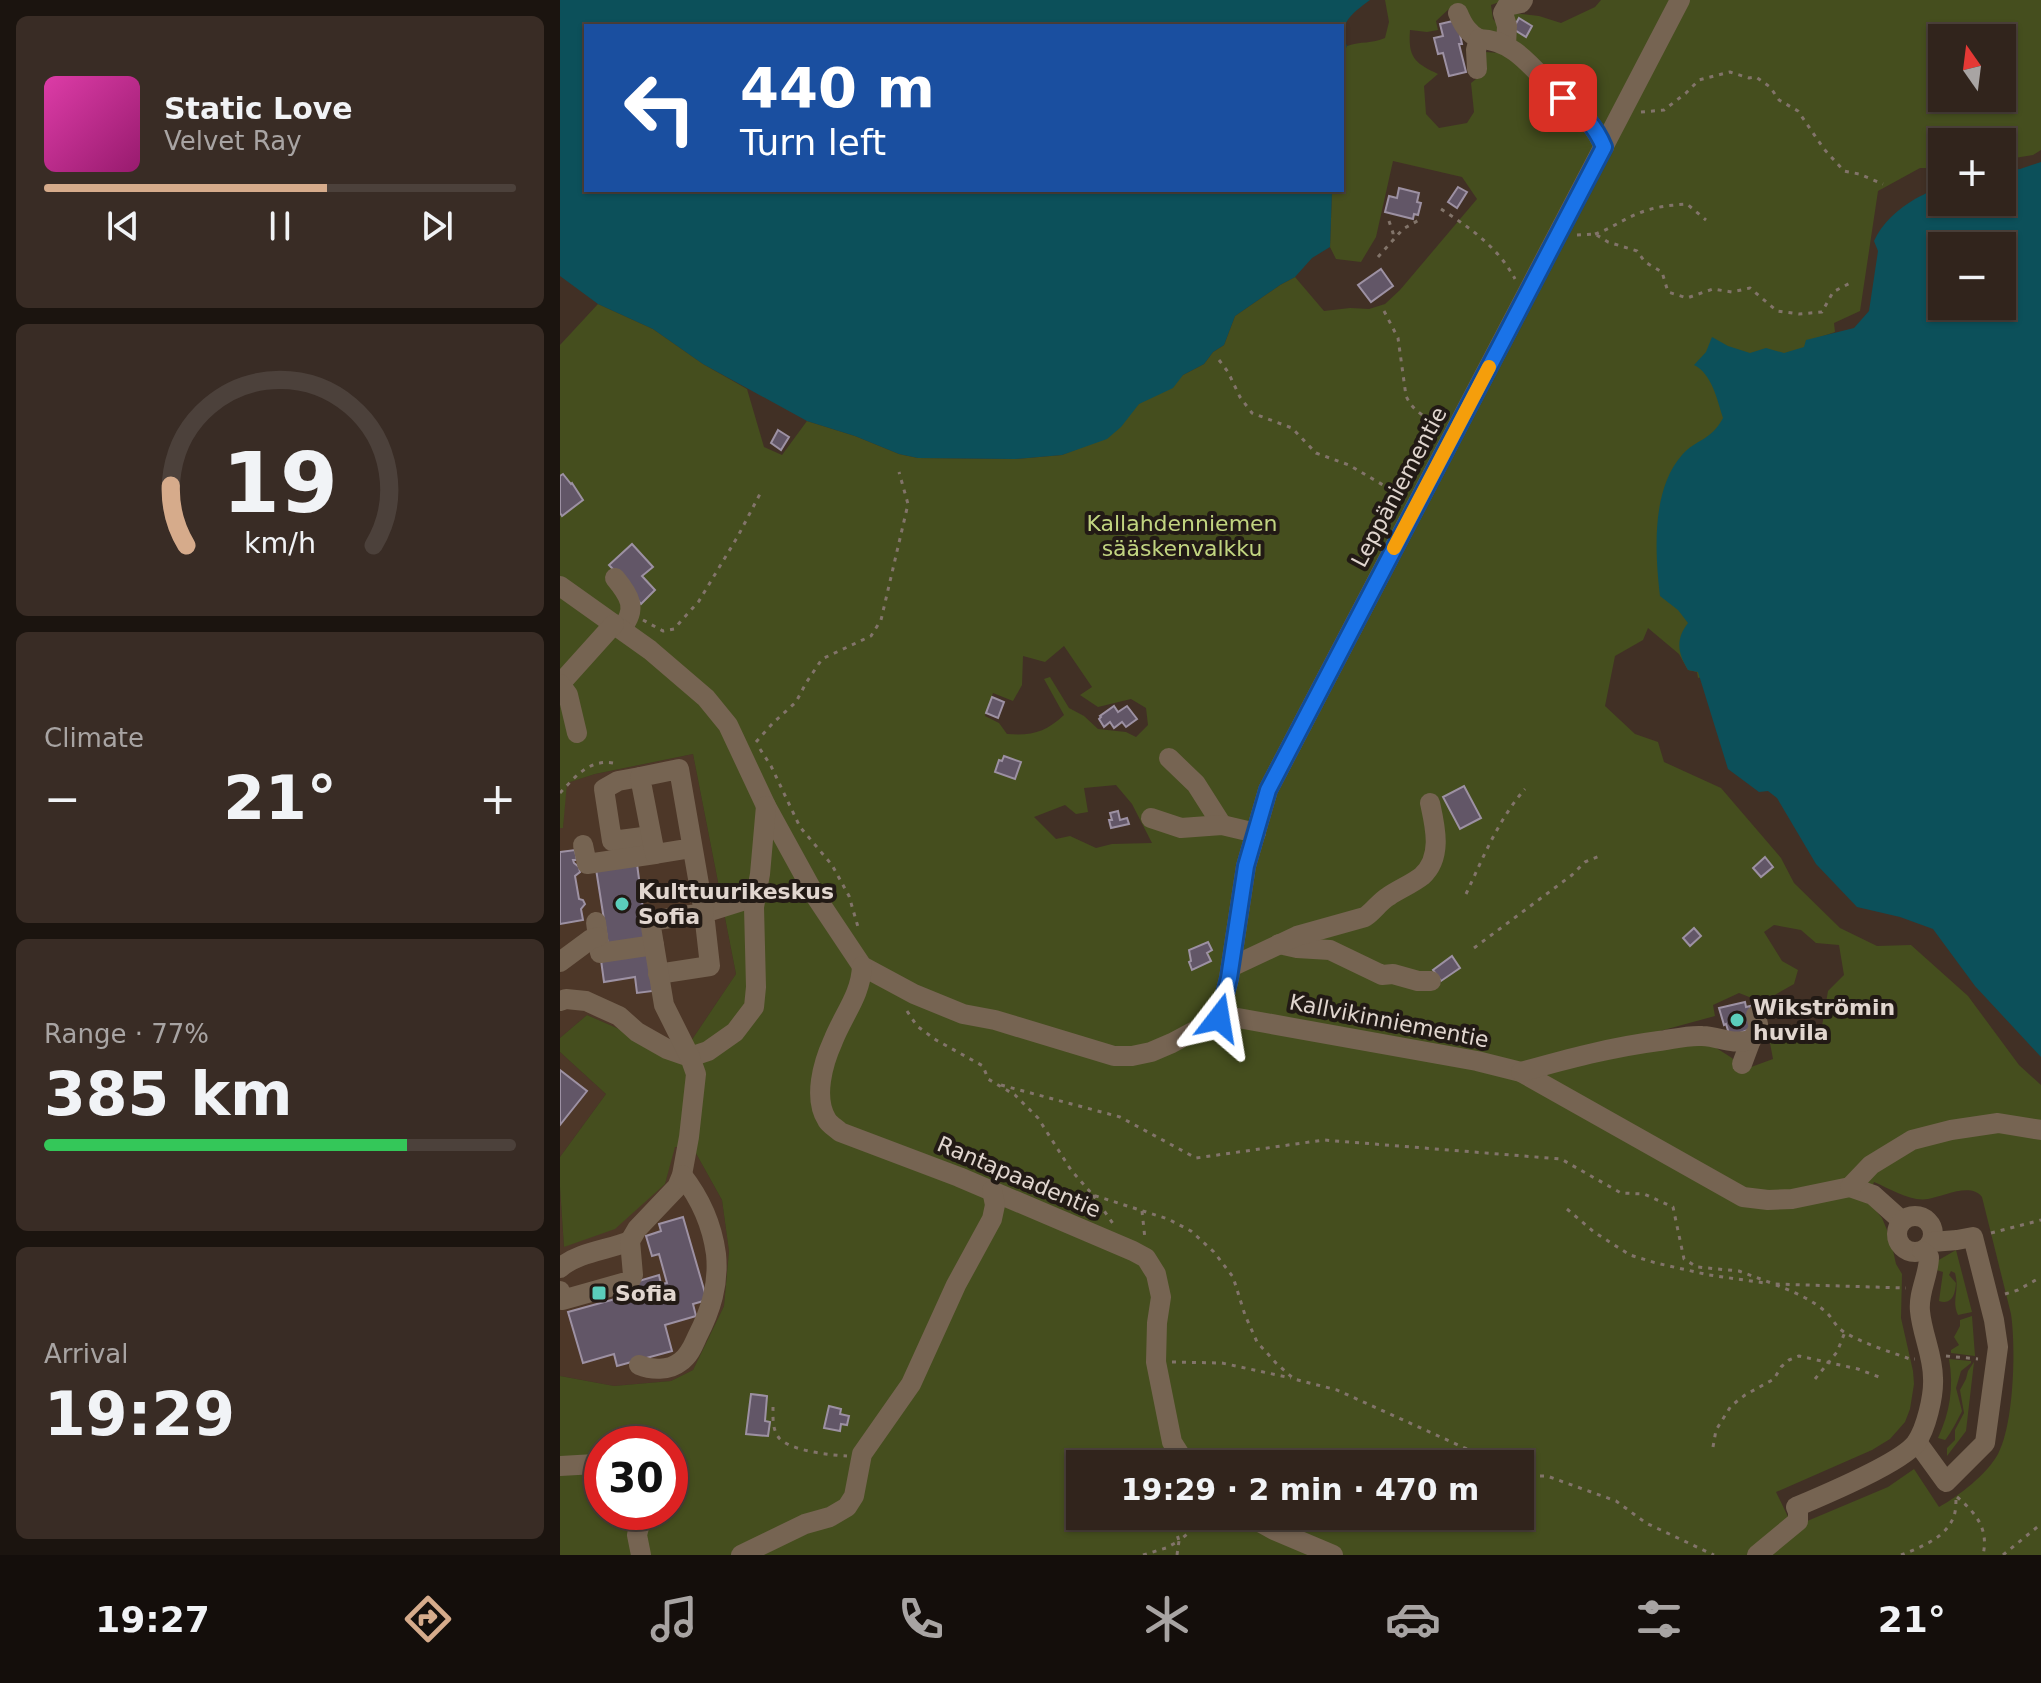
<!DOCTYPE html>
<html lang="en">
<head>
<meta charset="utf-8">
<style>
  :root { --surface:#31241c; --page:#392c25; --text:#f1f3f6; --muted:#a8a4a3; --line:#4c413b; --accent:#d6ab8b }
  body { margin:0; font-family:"DejaVu Sans",sans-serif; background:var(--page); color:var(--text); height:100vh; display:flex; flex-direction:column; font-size:30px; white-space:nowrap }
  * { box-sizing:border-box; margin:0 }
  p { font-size:26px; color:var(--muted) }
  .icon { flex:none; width:44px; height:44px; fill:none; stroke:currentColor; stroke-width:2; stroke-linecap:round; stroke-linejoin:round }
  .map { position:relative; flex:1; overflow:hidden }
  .details { display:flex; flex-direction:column; gap:16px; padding:16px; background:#1b140f; width:560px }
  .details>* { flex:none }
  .banner { position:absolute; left:24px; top:24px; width:760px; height:168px; border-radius:0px; box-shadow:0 2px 6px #0004,0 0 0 2px var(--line); background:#1a4fa0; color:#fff; overflow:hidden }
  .needle { width:52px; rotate:346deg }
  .buttons { position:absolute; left:1368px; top:24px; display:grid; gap:16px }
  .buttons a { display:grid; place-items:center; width:88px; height:88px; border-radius:0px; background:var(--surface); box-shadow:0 2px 6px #0004,0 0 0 2px var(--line); font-size:40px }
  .speed { position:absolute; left:24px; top:1426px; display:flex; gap:16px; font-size:40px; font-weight:700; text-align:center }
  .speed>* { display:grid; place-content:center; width:104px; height:104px; border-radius:50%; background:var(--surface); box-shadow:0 2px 6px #0004,0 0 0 2px var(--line); line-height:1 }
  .speed .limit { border:12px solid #d22; background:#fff; color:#111 }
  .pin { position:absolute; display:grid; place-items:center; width:68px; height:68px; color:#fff; margin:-34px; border-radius:16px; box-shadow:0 4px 12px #0006 }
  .me { position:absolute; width:88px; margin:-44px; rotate:14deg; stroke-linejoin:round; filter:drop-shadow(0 0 6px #0008) }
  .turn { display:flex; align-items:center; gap:28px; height:168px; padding:0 24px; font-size:36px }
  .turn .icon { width:104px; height:104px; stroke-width:2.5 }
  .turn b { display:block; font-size:56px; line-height:68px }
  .big { font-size:60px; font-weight:800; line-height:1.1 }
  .details .widget { flex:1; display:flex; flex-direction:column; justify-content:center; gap:12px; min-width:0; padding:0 28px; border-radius:12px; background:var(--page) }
  .details .dial { align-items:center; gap:0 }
  .dial svg { height:208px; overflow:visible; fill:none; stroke:var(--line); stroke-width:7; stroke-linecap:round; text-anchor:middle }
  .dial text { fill:var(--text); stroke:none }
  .song { display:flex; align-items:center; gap:24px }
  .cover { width:96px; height:96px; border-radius:12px; background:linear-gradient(135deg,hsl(320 70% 55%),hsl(320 70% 35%)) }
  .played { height:8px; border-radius:4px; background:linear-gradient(90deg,var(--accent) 60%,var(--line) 60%) }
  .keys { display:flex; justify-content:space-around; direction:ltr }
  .heat { display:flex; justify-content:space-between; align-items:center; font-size:44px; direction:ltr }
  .charge { height:12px; border-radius:6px; background:linear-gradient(90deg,#34c759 77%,var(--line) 0) }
  .trip { position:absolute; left:506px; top:1450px; width:468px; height:80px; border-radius:0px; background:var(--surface); box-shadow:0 2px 6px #0004,0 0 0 2px var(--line); font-weight:800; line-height:80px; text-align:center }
  .tab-bar { display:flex; height:128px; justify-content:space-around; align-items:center; background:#140e0b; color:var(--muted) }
  .tab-bar .icon { width:56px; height:56px }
  .tab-bar .selected { color:var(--accent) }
  .tab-bar b { font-size:36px; color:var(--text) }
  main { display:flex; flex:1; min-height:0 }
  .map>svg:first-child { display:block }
</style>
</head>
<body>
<main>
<section class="details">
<div class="widget">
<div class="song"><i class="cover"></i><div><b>Static Love</b><p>Velvet Ray</p></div></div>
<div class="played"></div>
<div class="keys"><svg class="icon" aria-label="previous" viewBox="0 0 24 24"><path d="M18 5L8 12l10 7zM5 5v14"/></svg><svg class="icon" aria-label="pause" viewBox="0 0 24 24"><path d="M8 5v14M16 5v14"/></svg><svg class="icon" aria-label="next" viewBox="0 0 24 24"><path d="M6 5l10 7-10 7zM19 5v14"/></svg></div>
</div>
<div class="widget dial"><svg viewBox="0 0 100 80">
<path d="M14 69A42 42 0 1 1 86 69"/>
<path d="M14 69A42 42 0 0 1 8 46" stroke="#d6ab8b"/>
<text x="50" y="56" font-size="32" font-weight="700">19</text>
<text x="50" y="72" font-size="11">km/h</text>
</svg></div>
<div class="widget"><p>Climate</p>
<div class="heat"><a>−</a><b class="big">21°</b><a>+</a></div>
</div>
<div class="widget"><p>Range · 77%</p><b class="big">385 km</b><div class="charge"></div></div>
<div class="widget"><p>Arrival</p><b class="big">19:29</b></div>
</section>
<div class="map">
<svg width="1481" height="1555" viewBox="0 0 1481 1555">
  <rect width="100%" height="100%" fill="#413025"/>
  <!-- built -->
  <g fill="#4d3728">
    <path d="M133,754L176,974L121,1056L27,1015L0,1038V828L3,827L6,783L35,774Z"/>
    <path d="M0,1052L46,1094L0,1157Z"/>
    <path d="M114,1147L133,1148L162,1200L169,1251L164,1306L133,1370L111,1381L54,1386L0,1376V1187L4,1247L105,1184Z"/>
  </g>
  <!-- green -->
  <g fill="#454e1e" fill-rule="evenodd">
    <path d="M825,0H945L931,5L933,19L943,29L953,13L979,16L1001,23L1035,7L1041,0H1481V150L1473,155L1442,160V142H1382V168H1360L1318,191L1300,311L1274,323L1275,332L1257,338L1175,669L1138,678L1137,672L1128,670L1119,654L1088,628L1083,640L1055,656L1045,706L1075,734L1098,742L1104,762L1161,788L1221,858L1234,883L1280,928L1317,946L1351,945L1408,996L1459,1065L1481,1085V1555H0V1376L54,1386L111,1381L133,1370L164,1306L169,1251L162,1200L133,1148L115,1147L105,1184L55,1229L4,1247L0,1187V1157L46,1094L0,1052V1038L27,1015L121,1056L176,974L133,754L35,774L7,783L3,828H0V345L38,304L93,329L143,364L187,389L204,447L222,455L247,421L295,436L339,454L358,458L455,459L502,455L543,439L574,407L623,375L644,364L653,352L664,345L675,316L720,285L735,277L764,311L790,308L809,309L825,304L840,290L917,199L902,177L833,161L816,237L801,262L776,259L770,247L772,190H782V132L786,111L782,101V54L787,46C801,41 812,44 825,38L829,22ZM891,7L941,53L925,52L926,71L911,83L914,112L907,123L879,128L866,114L864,86L878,74C854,63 848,57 850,30L867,32L878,30L876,21ZM1382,38H1442V98H1382ZM504,646L532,687L520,695L538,707L571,699L586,708L588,725L576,737L566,732L538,729L524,716L509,708L490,677L484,679L504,715C486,732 472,736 447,734L439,723L425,716L433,693L453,701L462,685L463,656L485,662ZM556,785L572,804L592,843L552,844L536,848L510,836L496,839L474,817L505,805L516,814L528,812L524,788ZM1214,925L1241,930L1256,943L1279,945L1284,975L1268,991L1262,1026L1230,1033L1207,1027L1213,1059L1183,1070L1172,1058L1150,1044L1089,1034L1155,1016L1153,1005L1179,993L1202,1002L1234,984L1238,970L1222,961L1204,932ZM1314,1182C1331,1189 1350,1202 1368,1199C1384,1196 1411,1182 1422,1197L1451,1314C1456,1348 1454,1424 1438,1454C1427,1474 1399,1496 1379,1507L1354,1469L1328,1487L1233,1527L1216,1492L1312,1450L1330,1439L1345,1422L1350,1409L1354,1384L1353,1371L1341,1318L1342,1274L1336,1264L1330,1237L1322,1218L1307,1200ZM42,1444H110V1512H42ZM520,1464H960V1516H520Z"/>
    <path d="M1396,1250L1412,1312L1398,1315C1391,1300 1400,1291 1395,1273L1391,1271L1389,1275L1396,1283C1395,1295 1392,1305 1379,1301L1383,1272L1373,1269L1377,1261Z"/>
    <path d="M1412,1316L1415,1356L1391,1353V1350L1399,1345L1394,1337L1400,1326V1320Z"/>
    <path d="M1389,1359L1411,1361V1363L1401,1371L1396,1388L1402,1411C1400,1416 1388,1438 1385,1440L1378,1438C1390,1412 1394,1387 1389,1359Z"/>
    <path d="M1414,1362L1406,1431L1387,1456V1448L1395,1440V1430L1404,1413L1400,1390L1406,1379L1408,1371Z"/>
  </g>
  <!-- water -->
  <g fill="#0c505a" fill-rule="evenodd">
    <path d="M0,0H810C794,12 776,24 787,46L782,54V26H26V190H772L770,247L752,258L735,277L720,285L675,316L664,345L653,352L644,364L623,375L613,388L579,404L561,427L547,439L502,455L455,459L358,458L339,454L295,436L247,421L143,364L93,329L38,304L0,276Z"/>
    <path d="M1481,162V1057L1415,986L1373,929L1340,917L1297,907L1256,864L1217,798L1208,791L1199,792L1168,769L1138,672L1128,670C1118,653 1115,640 1128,623L1118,610L1100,596C1095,553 1091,490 1122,455C1136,439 1151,441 1163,418C1157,399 1152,374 1134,365L1146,352L1152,337L1168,346L1190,353L1206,348L1224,353L1244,347L1246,340L1294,328L1309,311L1318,251L1314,241C1322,223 1338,209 1355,199C1366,193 1375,190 1382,179V202H1442V171L1460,169ZM1382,246H1442V306H1382Z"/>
  </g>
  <!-- building -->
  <g fill="#625667" stroke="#9d91a3" stroke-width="2">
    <path d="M959,18L972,26L966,37L953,29Z"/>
    <path d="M897,20L902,44H899L906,72L889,76L883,53L878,54L874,38L883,36L880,24Z"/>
    <path d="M898,187L907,192L897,208L888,202Z"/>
    <path d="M839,188L859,193L857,202L861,203L858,215L854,214L853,219L825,212L829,196L837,198Z"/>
    <path d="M821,269L833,286L811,302L798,285Z"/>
    <path d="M218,430L229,437L221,450L211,443Z"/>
    <path d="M3,474L11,484L12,483L23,500L2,516L0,513V476Z"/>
    <path d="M72,544L93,567L82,576L95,590L81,604L66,587L68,585L49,565Z"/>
    <path d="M432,697L444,702L438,718L426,713Z"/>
    <path d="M554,706L558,712L567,706L577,719L566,727L562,722L554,728L550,722L544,727L539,719L541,717L540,716Z"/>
    <path d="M444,756L461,762L455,779L435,772L439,760L442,761Z"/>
    <path d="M904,786L921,818L900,829L883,797Z"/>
    <path d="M558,811L560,820L567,818L569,824L551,828L549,820H552L550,813Z"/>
    <path d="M15,850L17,860H13L14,863L19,867L20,872L15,876L19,899L23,900L25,904L21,909L23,920L0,924V852Z"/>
    <path d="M1205,857L1213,867L1201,877L1193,868Z"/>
    <path d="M77,864L87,939L48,945L36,869Z"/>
    <path d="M1134,928L1141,936L1130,946L1123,938Z"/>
    <path d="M648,942L652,950L647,953L651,961L632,970L629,962L631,961L629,950Z"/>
    <path d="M88,953L93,991L77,993L75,977L44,982L41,960Z"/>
    <path d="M892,956L900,968L881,981L873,970Z"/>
    <path d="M1185,1002L1186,1007L1190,1006L1193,1028L1170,1037L1166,1024L1164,1025L1159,1008Z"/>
    <path d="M0,1070L27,1091L0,1125Z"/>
    <path d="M123,1217L147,1300L133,1304L136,1316L105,1325L112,1351L57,1366L54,1354L23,1363L8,1312L55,1299L52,1289L99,1275L101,1284L107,1283L99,1254L92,1256L86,1236L101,1231L99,1224Z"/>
    <path d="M191,1394L207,1396L205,1421L210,1422L208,1436L186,1434Z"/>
    <path d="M269,1406L281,1409L280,1414L289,1416L287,1425L281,1424L280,1431L264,1428Z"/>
  </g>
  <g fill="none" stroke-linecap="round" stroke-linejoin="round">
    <!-- path -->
    <g stroke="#82746a" stroke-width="3" stroke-dasharray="4 6" stroke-linecap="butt">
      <path d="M1081,112L1104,110L1126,93L1139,80L1170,72L1189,78L1196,77L1210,87L1219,100L1238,111L1264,149L1284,171L1299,174L1323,184"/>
      <path d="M881,209C910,228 938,247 955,279"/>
      <path d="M829,221L833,233V241"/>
      <path d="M1035,234C1053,228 1069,215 1088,210C1100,206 1114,205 1127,204L1146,220"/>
      <path d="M1017,235L1035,234L1048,242L1077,251L1085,262L1102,272L1108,292L1127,298L1153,289L1172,292L1190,288L1217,311L1239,314L1262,312L1273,292L1292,282"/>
      <path d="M818,257L843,229L859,220"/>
      <path d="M824,311L838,338L846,396C853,412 867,418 881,425"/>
      <path d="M659,360L668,372L680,397L692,413L732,428L756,453L789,465L823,485L841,498"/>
      <path d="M83,620L103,631L114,629L139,601L178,536L202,490"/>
      <path d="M196,742L213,723L236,702L246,683L262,659L311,636L321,620L348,504L339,472"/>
      <path d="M200,749L211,766L240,827L272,865L289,896L298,927"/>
      <path d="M0,793C15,777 29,759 53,763"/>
      <path d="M906,894C923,858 938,820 965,789"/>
      <path d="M914,948L1012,875L1025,862L1042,855"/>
      <path d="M347,1011L357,1026L376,1040L423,1066L428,1079L455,1095L478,1118L511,1170L533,1195L608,1219L631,1231L654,1252L673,1277L685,1315L697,1342L716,1363L734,1379L777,1390L907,1449L930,1464"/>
      <path d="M441,1085L560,1117L636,1158L764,1140L1001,1159L1061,1193L1084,1194L1113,1207L1124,1259L1137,1267L1179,1271L1214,1284L1346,1288"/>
      <path d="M533,1195L554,1225"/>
      <path d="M1007,1209L1034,1232L1070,1255L1096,1263L1149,1275L1205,1283"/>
      <path d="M582,1211L585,1239"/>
      <path d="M528,1213L533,1197"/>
      <path d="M1431,1233L1481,1220"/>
      <path d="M1216,1285C1234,1292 1253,1300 1267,1313C1273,1319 1276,1327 1284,1332C1304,1344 1328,1351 1350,1359H1355"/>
      <path d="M1445,1294L1458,1290L1481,1277"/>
      <path d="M1386,1356L1418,1359"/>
      <path d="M612,1362L662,1363L731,1378"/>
      <path d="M1255,1379L1277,1352L1285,1332"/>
      <path d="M213,1407C213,1417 212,1429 219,1438C231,1451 269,1455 287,1456"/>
      <path d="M1153,1447L1156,1430L1171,1406L1185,1395L1214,1379L1221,1367L1229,1360L1239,1356L1298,1369L1319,1377"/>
      <path d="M960,1476H987L1056,1501L1086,1523L1154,1555"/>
      <path d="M1397,1497C1416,1513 1429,1529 1423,1555"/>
      <path d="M583,1555L606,1548L619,1541L615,1528L617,1516"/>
      <path d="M617,1555L619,1541L648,1516"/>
      <path d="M1341,1555C1361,1547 1386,1538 1394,1516C1396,1510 1396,1502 1396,1495"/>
      <path d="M1443,1555L1481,1524"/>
    </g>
    <!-- minor -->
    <g stroke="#766452" stroke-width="20">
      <path d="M898,13C903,25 908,33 919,39"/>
      <path d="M946,45L947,26L943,13L947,6L961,3L963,0"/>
      <path d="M917,69L916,50L919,39C957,39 978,77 1004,99C1023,116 1033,122 1044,147"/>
      <path d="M55,578C70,596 78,609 61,629"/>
      <path d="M0,586L90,650L146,698L168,725L206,806L256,897L302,966L354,994L403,1014L435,1020L554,1056H572L591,1052L612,1043L659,1018H678L917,1061L961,1072L1183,1197L1208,1200L1232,1199L1290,1187L1313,1195L1342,1221"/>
      <path d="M0,684L54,624"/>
      <path d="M0,684L8,695L17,733"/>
      <path d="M609,758L636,784L662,825"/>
      <path d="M80,777L58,781L44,789L52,841L91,836"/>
      <path d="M591,818L621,828L662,825L696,833"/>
      <path d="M23,845L27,864L95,854"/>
      <path d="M36,922L40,953L94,945"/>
      <path d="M719,944L737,948L770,950L822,975L833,974L858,981H871"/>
      <path d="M0,962L31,939L38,937"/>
      <path d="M302,966C301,995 283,1015 273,1041C263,1063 253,1098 267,1120C270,1125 276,1128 280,1132L399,1177L573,1251L586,1258L596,1274L601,1297L597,1323L596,1362L612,1442L626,1464"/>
      <path d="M671,967L737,936L805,917C814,911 819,902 829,896C839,889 852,884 862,876C883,857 875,826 870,803"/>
      <path d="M98,974L150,966L144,913L195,897"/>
      <path d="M0,1001L6,999L26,1001L59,1016L77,1032L107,1049L130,1057L148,1051L175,1032L194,1007L196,987L194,907L200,874L206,806"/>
      <path d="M659,1018L669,978L686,866L708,790L1120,0"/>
      <path d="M1182,1064L1191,1040"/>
      <path d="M961,1072C1007,1059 1052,1047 1099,1041C1113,1039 1129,1035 1142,1036C1162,1037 1169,1045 1191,1040L1199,1029L1196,1015"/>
      <path d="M1290,1187L1311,1165L1352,1140L1391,1130L1438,1123L1481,1130"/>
      <circle cx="1355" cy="1234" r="18"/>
      <path d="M0,1268C18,1252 48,1250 70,1241"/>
      <path d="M0,1291L2,1300L70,1281L73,1275L70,1241L77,1229L117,1187L122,1175L129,1137L136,1074L130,1057L104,1005L90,921L144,913L119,769L80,777L95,854L132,848"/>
      <path d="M79,1365C91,1370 109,1371 120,1362C129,1356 133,1346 137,1337C151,1310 159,1284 156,1254C152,1224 140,1198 122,1175"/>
      <path d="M1357,1442L1386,1482L1425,1443L1438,1347L1434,1320L1413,1237L1397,1240L1372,1242"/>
      <path d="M0,1466L35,1464L42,1466"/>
      <path d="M689,1516L714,1530L773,1555"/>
      <path d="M81,1555L77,1535L83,1512"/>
      <path d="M181,1555L245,1524L270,1517L287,1507L294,1496L302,1454L351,1384L396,1285L432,1219L435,1205L432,1190"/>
      <path d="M1197,1555L1238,1521V1512L1236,1507C1262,1496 1341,1463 1356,1443C1366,1429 1374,1396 1373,1378C1373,1355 1362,1334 1360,1311C1358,1292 1369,1275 1369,1257L1362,1251"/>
    </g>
  </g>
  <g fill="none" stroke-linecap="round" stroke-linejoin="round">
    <!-- route casing -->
    <g stroke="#114b97" stroke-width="20">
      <path id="route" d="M659,1018L669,978L686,866L708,790L1044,147C1035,125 1021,112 1003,98"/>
    </g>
    <!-- route -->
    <use href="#route" stroke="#1a73e8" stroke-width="14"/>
    <!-- slow -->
    <path stroke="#f59e0b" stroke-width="14" d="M834,548L929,367"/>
  </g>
  <!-- markers -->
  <g fill="#5bcebb" stroke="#221a15" stroke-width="3">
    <circle cx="62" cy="904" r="8"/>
    <circle cx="1177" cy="1020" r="8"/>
    <rect x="31" y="1285" width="16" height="16" rx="4"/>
  </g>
  <g text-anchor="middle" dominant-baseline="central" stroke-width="8" stroke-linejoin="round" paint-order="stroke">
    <!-- street labels -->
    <g font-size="22" fill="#e1d6cf" stroke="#221a15">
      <text transform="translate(839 487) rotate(-62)">Leppäniementie</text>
      <text transform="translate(829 1021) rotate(11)">Kallvikinniementie</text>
      <text transform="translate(459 1177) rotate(23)">Rantapaadentie</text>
    </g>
    <!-- park labels -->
    <g font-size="22" fill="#c1d480" stroke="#221a15">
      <text x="622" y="523">Kallahdenniemen<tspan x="622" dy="25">sääskenvalkku</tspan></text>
    </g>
    <!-- poi labels -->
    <g font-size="22" font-weight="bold" fill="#e1d6cf" stroke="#221a15" text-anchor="start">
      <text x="78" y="891">Kulttuurikeskus<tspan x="78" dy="25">Sofia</tspan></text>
      <text x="1193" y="1007">Wikströmin<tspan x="1193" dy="25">huvila</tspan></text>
      <text x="55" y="1293">Sofia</text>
    </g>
  </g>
</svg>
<div class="buttons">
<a><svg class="needle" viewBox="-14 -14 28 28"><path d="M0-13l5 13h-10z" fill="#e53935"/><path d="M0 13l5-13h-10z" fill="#a8a4a3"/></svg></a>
<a>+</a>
<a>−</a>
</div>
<div class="speed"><div class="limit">30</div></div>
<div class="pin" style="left:1003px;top:98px;background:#d93025"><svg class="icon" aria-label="arrive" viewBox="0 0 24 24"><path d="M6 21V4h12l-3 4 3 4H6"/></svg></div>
<svg class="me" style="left:659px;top:1018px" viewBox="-20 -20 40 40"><path d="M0-17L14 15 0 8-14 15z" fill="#1a73e8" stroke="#fff" stroke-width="4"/></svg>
<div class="trip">19:29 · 2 min · 470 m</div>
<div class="banner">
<div class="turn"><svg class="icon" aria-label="left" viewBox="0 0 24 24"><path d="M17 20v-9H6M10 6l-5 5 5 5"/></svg><div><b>440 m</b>Turn left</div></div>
</div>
</div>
</main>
<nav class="tab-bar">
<b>19:27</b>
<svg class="icon selected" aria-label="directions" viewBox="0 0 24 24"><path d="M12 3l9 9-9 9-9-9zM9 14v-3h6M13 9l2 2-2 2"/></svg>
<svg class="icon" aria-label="music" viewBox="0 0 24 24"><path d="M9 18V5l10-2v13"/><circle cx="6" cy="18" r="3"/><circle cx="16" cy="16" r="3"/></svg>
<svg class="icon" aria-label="phone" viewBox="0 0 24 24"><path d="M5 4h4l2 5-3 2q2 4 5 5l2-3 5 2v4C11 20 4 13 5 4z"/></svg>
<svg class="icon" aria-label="climate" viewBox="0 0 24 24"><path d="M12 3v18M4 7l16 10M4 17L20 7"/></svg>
<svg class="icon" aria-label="car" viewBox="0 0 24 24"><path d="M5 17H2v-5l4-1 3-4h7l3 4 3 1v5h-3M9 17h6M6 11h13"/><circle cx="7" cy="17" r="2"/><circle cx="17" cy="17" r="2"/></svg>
<svg class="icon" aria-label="filters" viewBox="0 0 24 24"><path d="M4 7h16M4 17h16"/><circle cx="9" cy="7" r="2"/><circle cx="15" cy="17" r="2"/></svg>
<b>21°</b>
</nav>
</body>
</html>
